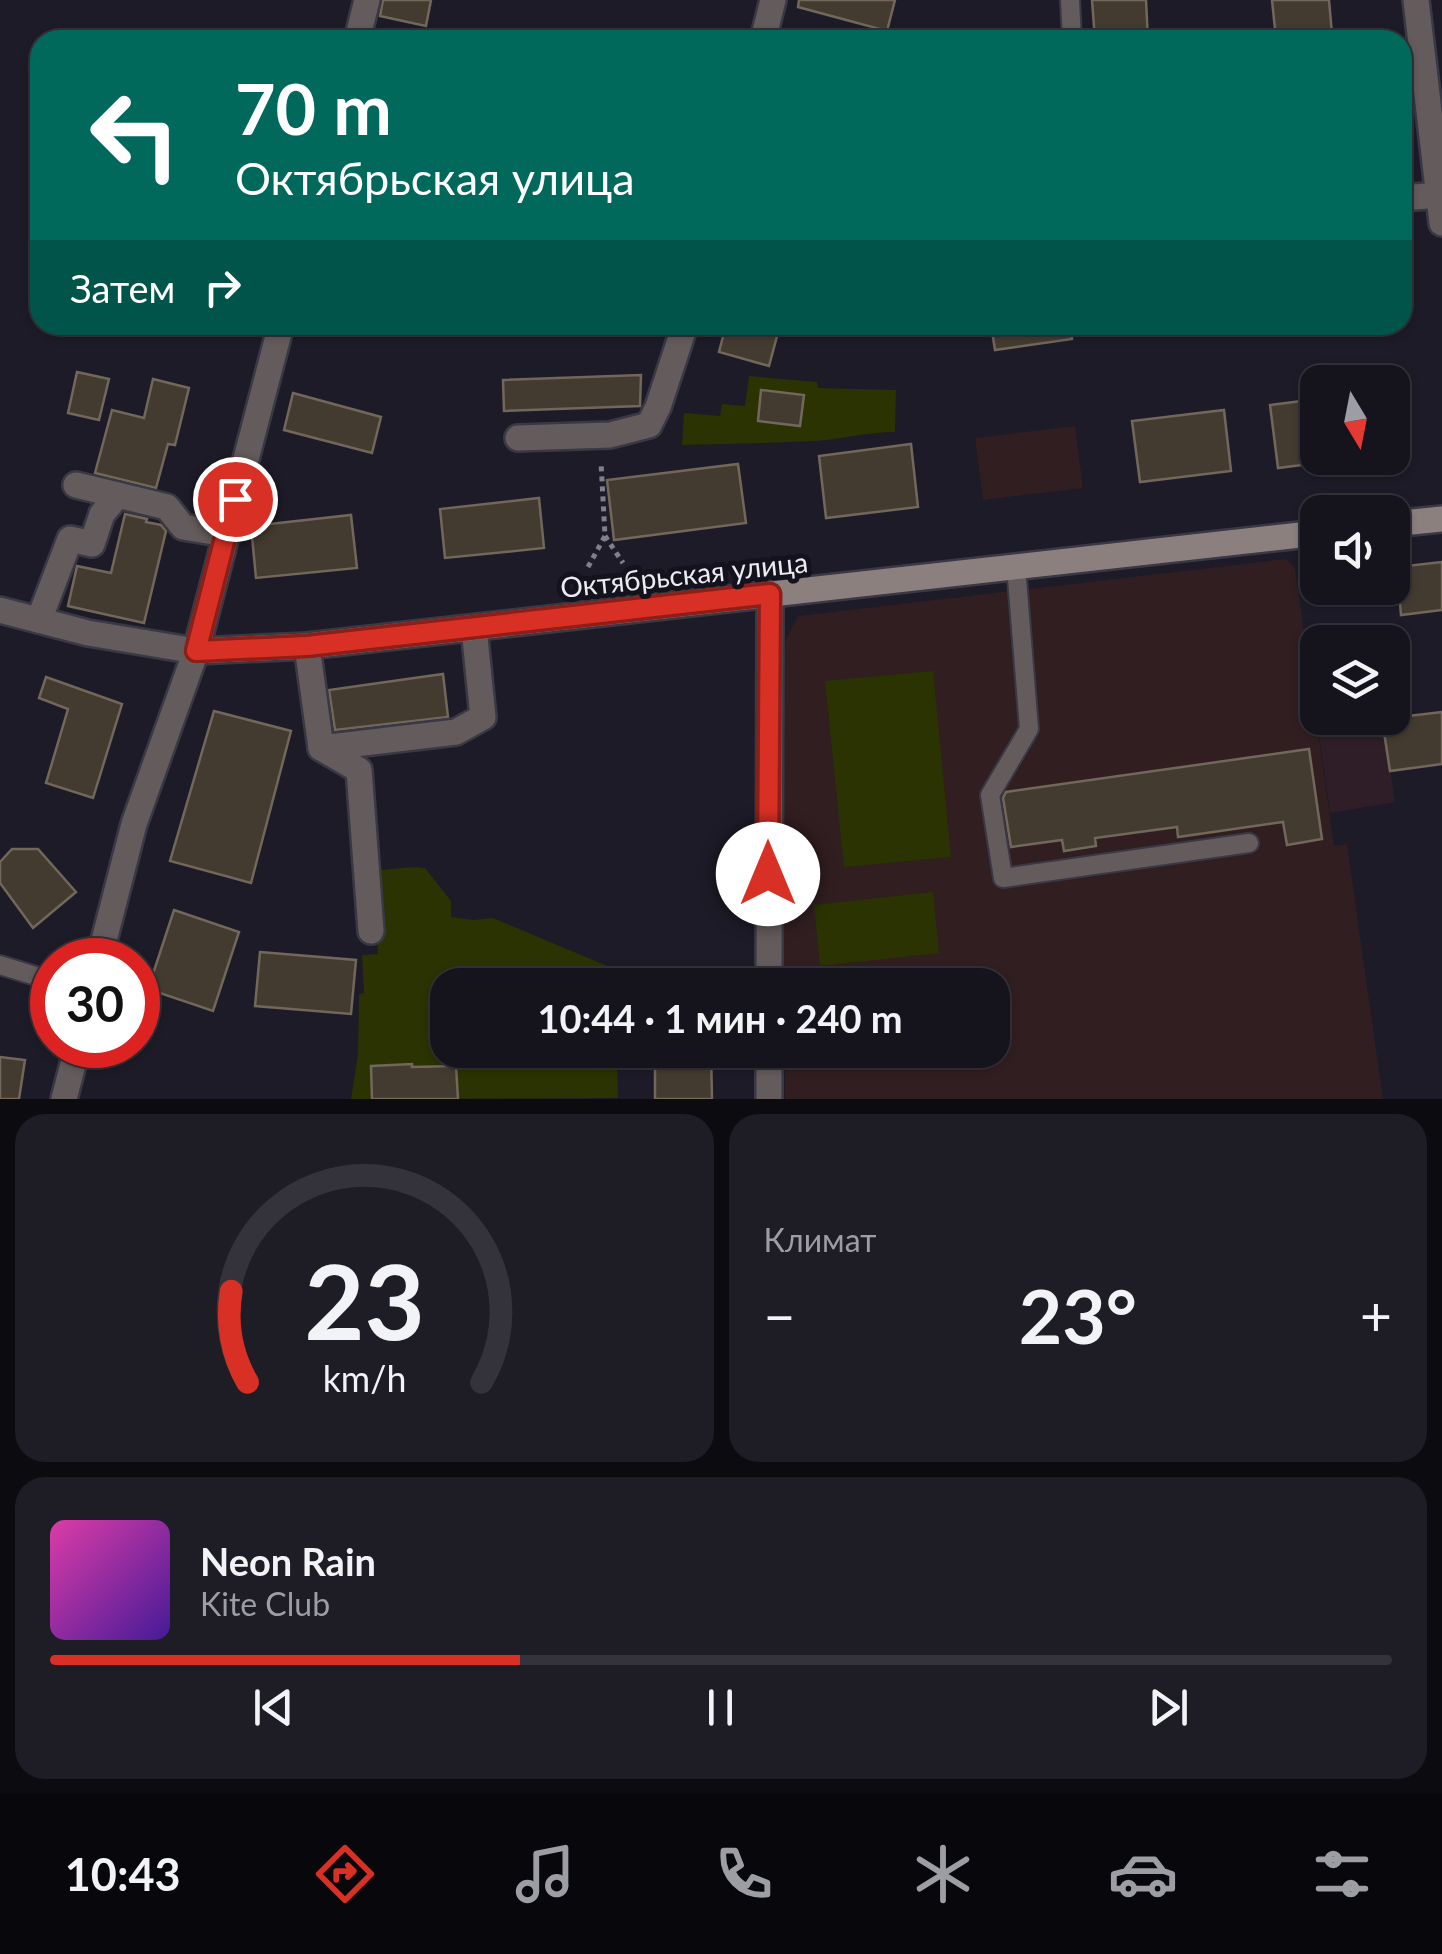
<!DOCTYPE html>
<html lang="ru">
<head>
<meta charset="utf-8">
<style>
  :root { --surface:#15141d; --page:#1e1d26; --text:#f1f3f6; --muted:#9d9ea4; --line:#34333b; --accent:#d93025 }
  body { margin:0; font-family:Lato,sans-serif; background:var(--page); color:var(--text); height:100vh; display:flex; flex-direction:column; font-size:38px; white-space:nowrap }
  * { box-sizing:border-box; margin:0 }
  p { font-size:32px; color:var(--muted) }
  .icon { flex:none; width:55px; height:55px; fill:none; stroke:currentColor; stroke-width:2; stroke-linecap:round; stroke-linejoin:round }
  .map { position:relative; height:1099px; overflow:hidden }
  .drawer { display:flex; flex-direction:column; gap:15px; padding:15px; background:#0c0b10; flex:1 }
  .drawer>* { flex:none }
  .top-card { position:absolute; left:30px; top:30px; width:1382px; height:305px; border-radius:30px; box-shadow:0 2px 8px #0004,0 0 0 2px var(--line); background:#00695c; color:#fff; overflow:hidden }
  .needle { width:65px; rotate:170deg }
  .tools { position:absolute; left:1300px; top:365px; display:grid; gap:20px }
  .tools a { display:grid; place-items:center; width:110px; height:110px; border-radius:20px; background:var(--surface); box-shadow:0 2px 8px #0004,0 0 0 2px var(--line); font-size:50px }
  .speed { position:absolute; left:30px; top:938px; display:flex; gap:20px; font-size:50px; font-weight:700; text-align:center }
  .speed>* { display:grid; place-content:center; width:130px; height:130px; border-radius:50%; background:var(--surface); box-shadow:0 2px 8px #0004,0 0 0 2px var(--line); line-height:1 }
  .speed .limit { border:15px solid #d22; background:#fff; color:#111 }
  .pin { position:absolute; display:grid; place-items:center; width:85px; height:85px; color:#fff; margin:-42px; border:5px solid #fff; border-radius:50%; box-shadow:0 2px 10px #0007 }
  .me { position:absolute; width:110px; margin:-55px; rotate:0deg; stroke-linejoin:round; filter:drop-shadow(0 0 8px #0008) }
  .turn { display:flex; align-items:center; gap:35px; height:210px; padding:0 40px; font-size:45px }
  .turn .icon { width:130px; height:130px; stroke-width:2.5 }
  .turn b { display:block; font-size:70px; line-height:85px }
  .then { display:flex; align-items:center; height:95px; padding:0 40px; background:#0003; gap:20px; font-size:38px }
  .big { font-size:75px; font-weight:700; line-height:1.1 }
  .drawer .widget { flex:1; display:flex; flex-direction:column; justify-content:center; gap:15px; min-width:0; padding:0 35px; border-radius:30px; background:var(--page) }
  .drawer .dial { align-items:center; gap:0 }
  .dial svg { height:260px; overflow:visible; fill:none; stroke:var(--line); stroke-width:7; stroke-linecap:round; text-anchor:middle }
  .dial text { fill:var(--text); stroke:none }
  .song { display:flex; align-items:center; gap:30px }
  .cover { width:120px; height:120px; border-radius:15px; background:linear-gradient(135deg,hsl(320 70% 55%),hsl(260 70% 35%)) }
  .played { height:10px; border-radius:5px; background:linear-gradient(90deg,var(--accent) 35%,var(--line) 35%) }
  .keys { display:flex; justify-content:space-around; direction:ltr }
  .heat { display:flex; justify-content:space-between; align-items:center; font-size:55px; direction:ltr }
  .drawer .tiles { flex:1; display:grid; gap:15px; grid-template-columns:1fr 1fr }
  .widget:last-child { grid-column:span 2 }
  .trip { position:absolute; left:430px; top:968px; width:580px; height:100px; border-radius:30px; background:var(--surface); box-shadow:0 2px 8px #0004,0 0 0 2px var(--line); font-weight:700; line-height:100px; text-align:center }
  .dock { display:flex; height:160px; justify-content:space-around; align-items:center; background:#08080c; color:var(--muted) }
  .dock .icon { width:70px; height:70px }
  .dock .on { color:var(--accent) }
  .dock b { font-size:45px; color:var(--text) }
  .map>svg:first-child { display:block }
</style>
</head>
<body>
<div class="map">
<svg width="1442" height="1099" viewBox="0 0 1442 1099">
  <rect width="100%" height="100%" fill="#1c1b27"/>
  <!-- industrial -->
  <path fill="#2f1e27" d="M1369,626L1371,642H1318V718H1382L1395,802L1330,813L1305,637Z"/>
  <!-- education -->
  <g fill="#311e20">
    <path d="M1075,426L1083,488L983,500L975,438Z"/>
    <path d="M1286,559L1295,568L1334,846L1347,844L1383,1099H785V1050H992V985H784L782,664L786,639L798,616Z"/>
  </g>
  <!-- green -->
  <g fill="#2a3301">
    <path d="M749,376L817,382L818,388L896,390L895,432C868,432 843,439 816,441C772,443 727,444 682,445L684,413L720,416L722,404L745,406Z"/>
    <path d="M933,671L951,857L844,867L825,681Z"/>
    <path d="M411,867L425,868L451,901V917L474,920L493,918L612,968L615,985H448V1050H617L618,1098L351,1099L358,1054L359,994L364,993L362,955L378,954L372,871Z"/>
    <path d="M933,892L939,953L820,966L814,905Z"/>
  </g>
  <!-- building -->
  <g fill="#443b30" stroke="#71675b" stroke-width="2.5">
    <path d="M383,0H431L426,26L380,16Z"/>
    <path d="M799,0H895L887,31L798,7Z"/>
    <path d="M1092,0H1146L1148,40H1095Z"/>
    <path d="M1272,0H1329L1332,34L1276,39Z"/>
    <path d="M726,325H780L769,366L719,352Z"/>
    <path d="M991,325H1071L1072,339L995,350Z"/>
    <path d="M77,372L109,379L99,420L68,413Z"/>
    <path d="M641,375L640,406L504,411L503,380Z"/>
    <path d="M153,379L189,388L175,445L168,444L156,488L95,473L112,410L144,418Z"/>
    <path d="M761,390L804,395L800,426L758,421Z"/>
    <path d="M293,393L381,417L372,453L284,430Z"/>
    <path d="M1318,399V463L1278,468L1270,405Z"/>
    <path d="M1224,410L1231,471L1140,482L1132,421Z"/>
    <path d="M911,444L918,507L826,518L819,456Z"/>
    <path d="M738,464L746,523L614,540L607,480Z"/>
    <path d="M539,498L544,548L445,558L440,509Z"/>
    <path d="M125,514L147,519L146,522L161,525L166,531L144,623L68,606L77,566L111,573Z"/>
    <path d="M351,515L357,568L256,578L251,526Z"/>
    <path d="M1442,562V610L1401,615L1397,567Z"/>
    <path d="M443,674L448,717L335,730L329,690Z"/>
    <path d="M46,677L122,704L93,798L46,783L68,709L39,698Z"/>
    <path d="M214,711L291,731L251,883L170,861Z"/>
    <path d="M1442,712V764L1390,771L1382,719Z"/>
    <path d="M1309,749L1322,839L1287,845L1283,822L1178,837L1177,827L1095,838L1096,846L1064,851L1062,840L1011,847L1003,798L1006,792Z"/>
    <path d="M12,849H38L76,892L33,928L0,883V862Z"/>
    <path d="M174,910L239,932L213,1011L148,989Z"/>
    <path d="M260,952L356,960L351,1014L255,1006Z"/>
    <path d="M655,1050H711L712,1099H655Z"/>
    <path d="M0,1057L25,1060L19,1099H0Z"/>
    <path d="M412,1064V1067L456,1066L458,1099H372L371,1066Z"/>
  </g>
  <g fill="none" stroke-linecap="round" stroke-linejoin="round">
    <!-- lane casing -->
    <g stroke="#393844" stroke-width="22">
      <g id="lane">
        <path d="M1070,0L1072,40"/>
        <path d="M1016,566L1029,729L990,795L1003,878L1249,843"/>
        <path d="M0,965L52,981"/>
      </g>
    </g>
    <!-- street casing -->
    <g stroke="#393844" stroke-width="30">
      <g id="street">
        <path d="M1416,0L1442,223"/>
        <path d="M357,40L367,0"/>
        <path d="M763,40L773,0"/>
        <path d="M1402,198L1439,195"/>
        <path d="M518,438L610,435L649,425L658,407L685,325"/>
        <path d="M76,485L167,507L183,527L225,534"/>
        <path d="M0,610L88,633L196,651"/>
        <path d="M39,620L70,539L92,544L102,514L118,495"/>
        <path d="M307,646L321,748L456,732L483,717L474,628"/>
        <path d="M321,748L359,770L371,931"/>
        <path d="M99,960L134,824L196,651L281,325"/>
        <path d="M769,985L770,594"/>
        <path d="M769,1050V1099"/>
        <path d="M64,1099L78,1045"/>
      </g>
    </g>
    <!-- secondary casing -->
    <g stroke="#393844" stroke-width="30">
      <g id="secondary">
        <path d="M1392,524L1442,519"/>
        <path d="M196,651L307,646L1318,533"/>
      </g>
    </g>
    <!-- path -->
    <g stroke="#80808a" stroke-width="5" stroke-dasharray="5 5" stroke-linecap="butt">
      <path d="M605,536L623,563"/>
      <path d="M588,567L605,536L601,462"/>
    </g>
    <!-- lane -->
    <use href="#lane" stroke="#645c5c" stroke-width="18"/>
    <!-- street -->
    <use href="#street" stroke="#645c5c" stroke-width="25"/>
    <!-- secondary -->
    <use href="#secondary" stroke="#8c807f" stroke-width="25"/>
  </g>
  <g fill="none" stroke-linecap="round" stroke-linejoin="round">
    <!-- route casing -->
    <g stroke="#8d1f18" stroke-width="25">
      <path id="route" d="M235,499L196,651L307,646L770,594L768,874"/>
    </g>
    <!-- route -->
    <use href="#route" stroke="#d93025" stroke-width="18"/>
  </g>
  <g text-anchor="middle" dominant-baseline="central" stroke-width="10" stroke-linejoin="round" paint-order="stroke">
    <!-- street labels -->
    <g font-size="28" fill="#ebebf3" stroke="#13121d">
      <text transform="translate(684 574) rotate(-6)">Октябрьская улица</text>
    </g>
  </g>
</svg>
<div class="tools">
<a><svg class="needle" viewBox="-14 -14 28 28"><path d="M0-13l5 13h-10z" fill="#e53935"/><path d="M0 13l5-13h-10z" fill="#9d9ea4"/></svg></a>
<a><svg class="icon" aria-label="sound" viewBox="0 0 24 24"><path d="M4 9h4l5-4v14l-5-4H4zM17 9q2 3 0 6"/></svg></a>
<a><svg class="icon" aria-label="layers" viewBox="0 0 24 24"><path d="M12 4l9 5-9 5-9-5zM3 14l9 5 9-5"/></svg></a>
</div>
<div class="speed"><div class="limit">30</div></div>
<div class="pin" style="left:235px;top:499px;background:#d93025"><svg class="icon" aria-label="arrive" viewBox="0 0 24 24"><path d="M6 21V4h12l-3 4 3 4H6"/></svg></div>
<svg class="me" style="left:768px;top:874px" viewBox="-20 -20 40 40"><circle r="19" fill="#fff"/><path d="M0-13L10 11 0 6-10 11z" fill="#d93025"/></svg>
<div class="trip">10:44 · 1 мин · 240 m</div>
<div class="top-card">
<div class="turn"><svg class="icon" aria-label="left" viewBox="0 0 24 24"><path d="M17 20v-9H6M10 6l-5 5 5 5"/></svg><div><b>70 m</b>Октябрьская улица</div></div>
<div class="then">Затем<svg class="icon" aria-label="right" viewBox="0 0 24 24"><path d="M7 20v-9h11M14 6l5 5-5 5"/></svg></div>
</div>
</div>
<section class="drawer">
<div class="tiles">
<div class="widget dial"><svg viewBox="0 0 100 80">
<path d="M14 69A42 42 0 1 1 86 69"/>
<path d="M14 69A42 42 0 0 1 9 41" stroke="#d93025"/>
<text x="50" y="56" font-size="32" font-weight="700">23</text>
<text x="50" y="72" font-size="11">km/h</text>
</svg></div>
<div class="widget"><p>Климат</p>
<div class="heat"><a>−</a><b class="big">23°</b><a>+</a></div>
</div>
<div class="widget">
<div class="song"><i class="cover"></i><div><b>Neon Rain</b><p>Kite Club</p></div></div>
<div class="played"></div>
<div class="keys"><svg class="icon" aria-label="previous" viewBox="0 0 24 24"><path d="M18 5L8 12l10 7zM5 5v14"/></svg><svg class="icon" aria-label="pause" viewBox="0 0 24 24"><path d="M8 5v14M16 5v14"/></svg><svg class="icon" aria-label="next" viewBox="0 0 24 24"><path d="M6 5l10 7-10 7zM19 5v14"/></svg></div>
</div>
</div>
</section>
<nav class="dock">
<b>10:43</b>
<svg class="icon on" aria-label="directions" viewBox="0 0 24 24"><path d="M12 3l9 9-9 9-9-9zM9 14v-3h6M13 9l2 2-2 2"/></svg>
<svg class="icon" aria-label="music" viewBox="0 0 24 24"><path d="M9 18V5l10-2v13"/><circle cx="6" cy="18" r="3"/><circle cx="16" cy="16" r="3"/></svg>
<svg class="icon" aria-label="phone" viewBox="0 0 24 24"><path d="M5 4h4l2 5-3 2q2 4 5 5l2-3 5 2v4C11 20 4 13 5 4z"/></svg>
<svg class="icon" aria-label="climate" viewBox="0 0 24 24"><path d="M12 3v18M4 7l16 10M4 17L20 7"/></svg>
<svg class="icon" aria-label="car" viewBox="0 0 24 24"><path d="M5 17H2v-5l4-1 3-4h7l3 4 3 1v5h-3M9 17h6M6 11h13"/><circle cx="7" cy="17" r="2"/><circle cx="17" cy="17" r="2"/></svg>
<svg class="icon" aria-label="filters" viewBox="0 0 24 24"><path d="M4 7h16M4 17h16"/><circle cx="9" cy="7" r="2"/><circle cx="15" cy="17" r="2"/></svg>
</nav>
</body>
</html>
